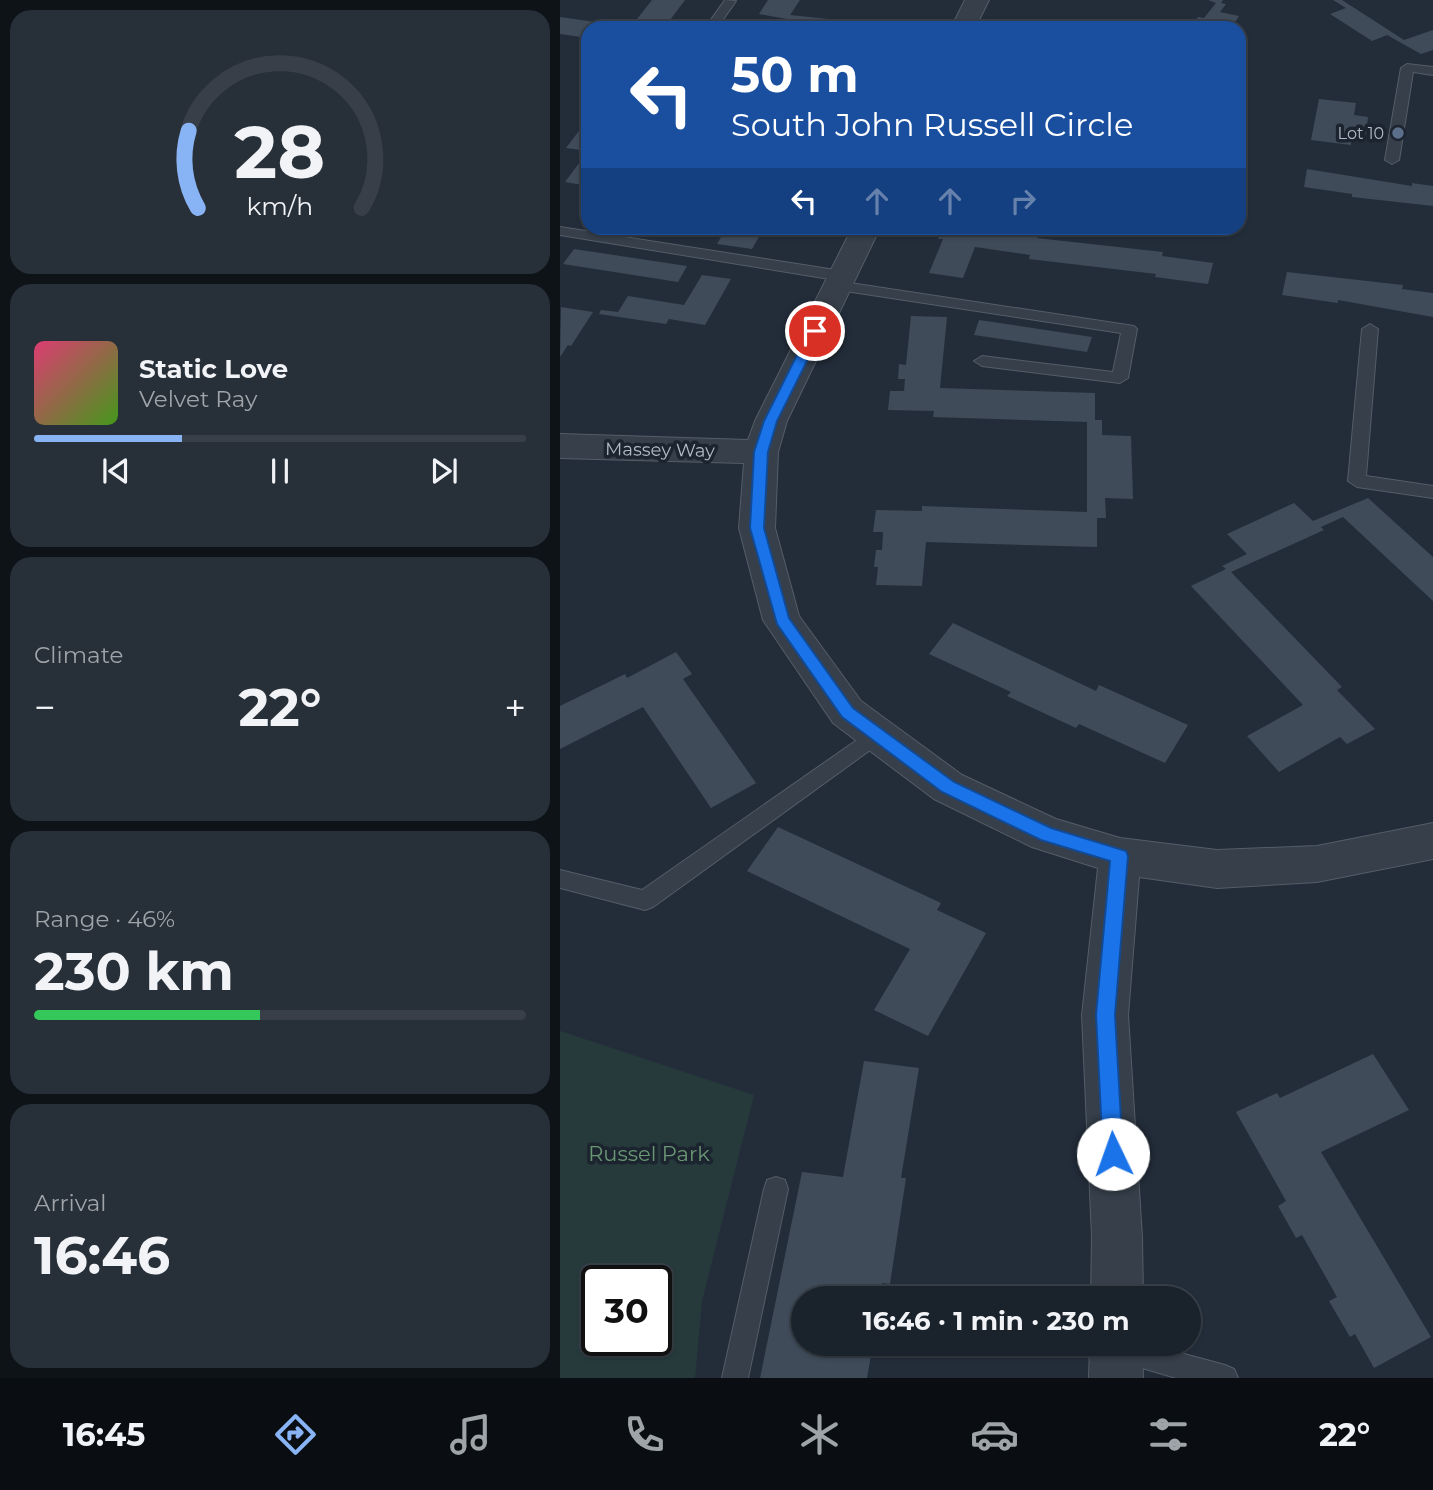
<!DOCTYPE html>
<html lang="en">
<head>
<meta charset="utf-8">
<style>
  :root { --surface:#1a222c; --page:#272f38; --text:#f1f3f6; --muted:#9fa4a9; --line:#383f48; --accent:#88b3f4 }
  body { margin:0; font-family:Montserrat,sans-serif; background:var(--page); color:var(--text); height:100vh; display:flex; flex-direction:column; font-size:26px; white-space:nowrap }
  * { box-sizing:border-box; margin:0 }
  p { font-size:23px; color:var(--muted) }
  .icon { flex:none; width:38px; height:38px; fill:none; stroke:currentColor; stroke-width:2; stroke-linecap:round; stroke-linejoin:round }
  .map { position:relative; flex:1; overflow:hidden }
  .drawer { display:flex; flex-direction:column; gap:10px; padding:10px; background:#0e1318; width:560px }
  .drawer>* { flex:none }
  .top-card { position:absolute; left:21px; top:21px; width:665px; height:214px; border-radius:21px; box-shadow:0 2px 5px #0004,0 0 0 2px var(--line); background:#1a4fa0; color:#fff; overflow:hidden }
  .speed { position:absolute; left:21px; top:1265px; display:flex; gap:14px; font-size:35px; font-weight:700; text-align:center }
  .speed>* { display:grid; place-content:center; width:91px; height:91px; border-radius:50%; background:var(--surface); box-shadow:0 2px 5px #0004,0 0 0 2px var(--line); line-height:1 }
  .speed .limit { border:4px solid #111; border-radius:10px; background:#fff; color:#111 }
  .pin { position:absolute; display:grid; place-items:center; width:60px; height:60px; color:#fff; margin:-30px; border:4px solid #fff; border-radius:50%; box-shadow:0 2px 7px #0007 }
  .me { position:absolute; width:77px; margin:-38px; rotate:357deg; stroke-linejoin:round; filter:drop-shadow(0 0 5px #0008) }
  .turn { display:flex; align-items:center; gap:24px; height:147px; padding:0 35px; font-size:32px }
  .turn .icon { width:91px; height:91px; stroke-width:2.5 }
  .turn b { display:block; font-size:49px; line-height:60px }
  .lanes { display:flex; align-items:center; height:66px; padding:0 35px; background:#0003; justify-content:center; gap:35px; direction:ltr }
  .lanes .off { opacity:.35 }
  .big { font-size:52px; font-weight:700; line-height:1.1 }
  .drawer .card { flex:1; display:flex; flex-direction:column; justify-content:center; gap:10px; min-width:0; padding:0 24px; border-radius:21px; background:var(--page) }
  .drawer .dial { align-items:center; gap:0 }
  .dial svg { height:182px; overflow:visible; fill:none; stroke:var(--line); stroke-width:7; stroke-linecap:round; text-anchor:middle }
  .dial text { fill:var(--text); stroke:none }
  .song { display:flex; align-items:center; gap:21px }
  .cover { width:84px; height:84px; border-radius:10px; background:linear-gradient(135deg,hsl(340 70% 55%),hsl(100 70% 35%)) }
  .played { height:7px; border-radius:4px; background:linear-gradient(90deg,var(--accent) 30%,var(--line) 30%) }
  .keys { display:flex; justify-content:space-around; direction:ltr }
  .heat { display:flex; justify-content:space-between; align-items:center; font-size:38px; direction:ltr }
  .charge { height:10px; border-radius:5px; background:linear-gradient(90deg,#34c759 46%,var(--line) 0) }
  .trip { position:absolute; left:231px; top:1286px; width:410px; height:70px; border-radius:35px; background:var(--surface); box-shadow:0 2px 5px #0004,0 0 0 2px var(--line); font-weight:700; line-height:70px; text-align:center }
  .tab-bar { display:flex; height:112px; justify-content:space-around; align-items:center; background:#0a0e12; color:var(--muted) }
  .tab-bar .icon { width:49px; height:49px }
  .tab-bar .on { color:var(--accent) }
  .tab-bar b { font-size:32px; color:var(--text) }
  main { display:flex; flex:1; min-height:0 }
  .map>svg:first-child { display:block }
</style>
</head>
<body>
<main>
<section class="drawer">
<div class="card dial"><svg viewBox="0 0 100 80">
<path d="M14 69A42 42 0 1 1 86 69"/>
<path d="M14 69A42 42 0 0 1 10 35" stroke="#88b3f4"/>
<text x="50" y="56" font-size="32" font-weight="700">28</text>
<text x="50" y="72" font-size="11">km/h</text>
</svg></div>
<div class="card">
<div class="song"><i class="cover"></i><div><b>Static Love</b><p>Velvet Ray</p></div></div>
<div class="played"></div>
<div class="keys"><svg class="icon" aria-label="previous" viewBox="0 0 24 24"><path d="M18 5L8 12l10 7zM5 5v14"/></svg><svg class="icon" aria-label="pause" viewBox="0 0 24 24"><path d="M8 5v14M16 5v14"/></svg><svg class="icon" aria-label="next" viewBox="0 0 24 24"><path d="M6 5l10 7-10 7zM19 5v14"/></svg></div>
</div>
<div class="card"><p>Climate</p>
<div class="heat"><a>−</a><b class="big">22°</b><a>+</a></div>
</div>
<div class="card"><p>Range · 46%</p><b class="big">230 km</b><div class="charge"></div></div>
<div class="card"><p>Arrival</p><b class="big">16:46</b></div>
</section>
<div class="map">
<svg width="873" height="1378" viewBox="0 0 873 1378">
  <rect width="100%" height="100%" fill="#232d3a"/>
  <!-- green -->
  <path fill="#263a3c" fill-rule="evenodd" d="M0,1031L194,1095L142,1301L135,1378H0ZM37,1281H96V1340H37Z"/>
  <!-- building -->
  <g fill="#3f4b59">
    <path d="M92,0H125L104,28H70Z"/>
    <path d="M208,0H240L230,15L278,20L277,22L290,23L289,25L296,28H239L243,22L199,14Z"/>
    <path d="M648,0H663L661,3L666,4L660,12L679,16L671,28H630L638,17L644,18L656,3Z"/>
    <path d="M773,0H782L844,40L873,30V50L861,54L827,35L812,41L770,14L786,8Z"/>
    <path d="M0,17L49,24L62,28H28V38L0,34Z"/>
    <path d="M497,21L525,27V28H491Z"/>
    <path d="M759,99L796,103L794,115L808,117L806,134L792,132L791,145L751,140Z"/>
    <path d="M28,119V186L5,182L28,151L6,148Z"/>
    <path d="M747,169L852,186V183L873,186V206L792,197V194L744,187Z"/>
    <path d="M166,228H204L192,249L157,244Z"/>
    <path d="M383,228H430L479,234L477,238L603,252L602,256L653,263L648,284L595,277L596,274L469,259L470,255L415,247L403,278L369,273L383,239H378Z"/>
    <path d="M14,249L127,266L118,282L3,264Z"/>
    <path d="M727,272L843,285L842,289L873,293V317L778,300V303L722,295Z"/>
    <path d="M142,275L171,279L145,325L109,319L106,324L39,314L41,310L58,312L68,296L124,305Z"/>
    <path d="M1,307L33,312L11,346L8,345L0,357Z"/>
    <path d="M351,316L387,317L380,388L535,393V420H542V435L571,436L573,499L545,498L546,518H537V547L366,542L362,586L316,585L318,567H314L316,550H322L323,532H313L316,510L362,511V506L527,512V422L373,417L374,411L328,410L330,391H344L345,379H338L339,364L346,365Z"/>
    <path d="M419,320L532,337L527,352L414,335Z"/>
    <path d="M808,498L873,557V601L783,517L761,527L764,530L671,572L782,687L777,690L815,729L787,744L780,737L719,772L687,736L743,705L631,586L666,569L662,566L687,554L667,534L734,503L753,521Z"/>
    <path d="M393,623L536,691L539,685L628,725L605,763L519,724L516,728L447,696L451,692L369,654Z"/>
    <path d="M116,652L132,674L123,679L196,783L151,808L83,707L0,749V706L65,674L67,678Z"/>
    <path d="M218,827L381,903L377,910L426,933L368,1036L314,1010L350,949L187,871Z"/>
    <path d="M813,1054L849,1110L761,1152L871,1337L814,1368L795,1334L790,1337L769,1301L777,1297L742,1235L736,1238L718,1206L726,1201L676,1112L717,1093L720,1098Z"/>
    <path d="M304,1061L359,1068L341,1178H346L330,1284L322,1283L320,1298H243V1344H313L307,1378H200L242,1172L283,1177Z"/>
  </g>
  <g fill="none" stroke-linecap="round" stroke-linejoin="round">
    <!-- lane casing -->
    <g stroke="#545d68" stroke-width="2">
      <g id="lane">
        <path d="M165,0L176,1L157,28H145Z"/>
        <path d="M847,64L873,67V75L853,72L839,160L832,164L825,160L841,68Z"/>
        <path d="M0,227L282,271L289,276L282,281L0,235Z"/>
        <path d="M277,281L574,326L577,329L568,378L560,383L422,366L414,361L422,356L553,372L561,333L272,289L270,286Z"/>
        <path d="M810,324L818,329L806,476L873,486V498L797,487L788,481L802,329Z"/>
        <path d="M317,726L324,728L327,734L324,740L93,907L85,910L0,888V870L82,890Z"/>
        <path d="M216,1177L225,1180L228,1189L188,1378H162L204,1189L207,1180Z"/>
        <path d="M546,1344H587L665,1365L674,1369L678,1378H616L548,1358L544,1349Z"/>
      </g>
    </g>
    <!-- street casing -->
    <g stroke="#545d68" stroke-width="2">
      <g id="street">
        <path d="M405,0H429L415,28H391Z"/>
        <path d="M292,228H320L227,421L218,452L215,528L239,616L301,701L402,775L496,819L560,838L657,850L757,846L873,823V859L757,882L657,888L579,877L568,1015L582,1237L583,1298H531L532,1237L522,1015L538,868L472,847L374,799L273,723L203,620L179,528L184,463L0,458V434L188,440L195,421Z"/>
        <path d="M530,1344H582L583,1378H529Z"/>
      </g>
    </g>
    <!-- lane -->
    <use href="#lane" fill="#363f4a" fill-rule="evenodd"/>
    <!-- street -->
    <use href="#street" fill="#363f4a" fill-rule="evenodd"/>
  </g>
  <!-- route -->
  <path fill="#1a73e8" stroke="#114b97" stroke-width="2" d="M255,327L262,331L217,421L208,452L204,528L229,618L293,708L394,782L491,828L566,851L568,856L555,1015L563,1154L560,1161L553,1164L546,1161L543,1154L536,1015L550,861L481,840L382,792L282,717L217,624L190,528L194,452L204,421L249,331Z"/>
  <!-- markers -->
  <circle fill="#5c6f8a" stroke="#1c242f" stroke-width="2.5" cx="838" cy="133" r="7"/>
  <g text-anchor="middle" dominant-baseline="central" stroke-width="7" stroke-linejoin="round" paint-order="stroke">
    <!-- far-poi labels -->
    <g font-size="16" fill="#b1bac6" stroke="#1c242f" text-anchor="end">
      <text x="824" y="133">Lot 10</text>
    </g>
    <!-- street labels -->
    <g font-size="18" fill="#b1bac6" stroke="#1c242f">
      <text transform="translate(100 450) rotate(1)">Massey Way</text>
    </g>
    <!-- near-park labels -->
    <g font-size="21" fill="#699673" stroke="#1c242f">
      <text x="89" y="1153">Russel Park</text>
    </g>
  </g>
</svg>
<div class="speed"><div class="limit">30</div></div>
<div class="pin" style="left:255px;top:331px;background:#d93025"><svg class="icon" aria-label="arrive" viewBox="0 0 24 24"><path d="M6 21V4h12l-3 4 3 4H6"/></svg></div>
<svg class="me" style="left:553px;top:1154px" viewBox="-20 -20 40 40"><circle r="19" fill="#fff"/><path d="M0-13L10 11 0 6-10 11z" fill="#1a73e8"/></svg>
<div class="trip">16:46 · 1 min · 230 m</div>
<div class="top-card">
<div class="turn"><svg class="icon" aria-label="left" viewBox="0 0 24 24"><path d="M17 20v-9H6M10 6l-5 5 5 5"/></svg><div><b>50 m</b>South John Russell Circle</div></div>
<div class="lanes"><svg class="icon" aria-label="left" viewBox="0 0 24 24"><path d="M17 20v-9H6M10 6l-5 5 5 5"/></svg><svg class="icon off" aria-label="ahead" viewBox="0 0 24 24"><path d="M12 20V5M6 11l6-6 6 6"/></svg><svg class="icon off" aria-label="ahead" viewBox="0 0 24 24"><path d="M12 20V5M6 11l6-6 6 6"/></svg><svg class="icon off" aria-label="right" viewBox="0 0 24 24"><path d="M7 20v-9h11M14 6l5 5-5 5"/></svg></div>
</div>
</div>
</main>
<nav class="tab-bar">
<b>16:45</b>
<svg class="icon on" aria-label="directions" viewBox="0 0 24 24"><path d="M12 3l9 9-9 9-9-9zM9 14v-3h6M13 9l2 2-2 2"/></svg>
<svg class="icon" aria-label="music" viewBox="0 0 24 24"><path d="M9 18V5l10-2v13"/><circle cx="6" cy="18" r="3"/><circle cx="16" cy="16" r="3"/></svg>
<svg class="icon" aria-label="phone" viewBox="0 0 24 24"><path d="M5 4h4l2 5-3 2q2 4 5 5l2-3 5 2v4C11 20 4 13 5 4z"/></svg>
<svg class="icon" aria-label="climate" viewBox="0 0 24 24"><path d="M12 3v18M4 7l16 10M4 17L20 7"/></svg>
<svg class="icon" aria-label="car" viewBox="0 0 24 24"><path d="M5 17H2v-5l4-1 3-4h7l3 4 3 1v5h-3M9 17h6M6 11h13"/><circle cx="7" cy="17" r="2"/><circle cx="17" cy="17" r="2"/></svg>
<svg class="icon" aria-label="filters" viewBox="0 0 24 24"><path d="M4 7h16M4 17h16"/><circle cx="9" cy="7" r="2"/><circle cx="15" cy="17" r="2"/></svg>
<b>22°</b>
</nav>
</body>
</html>
